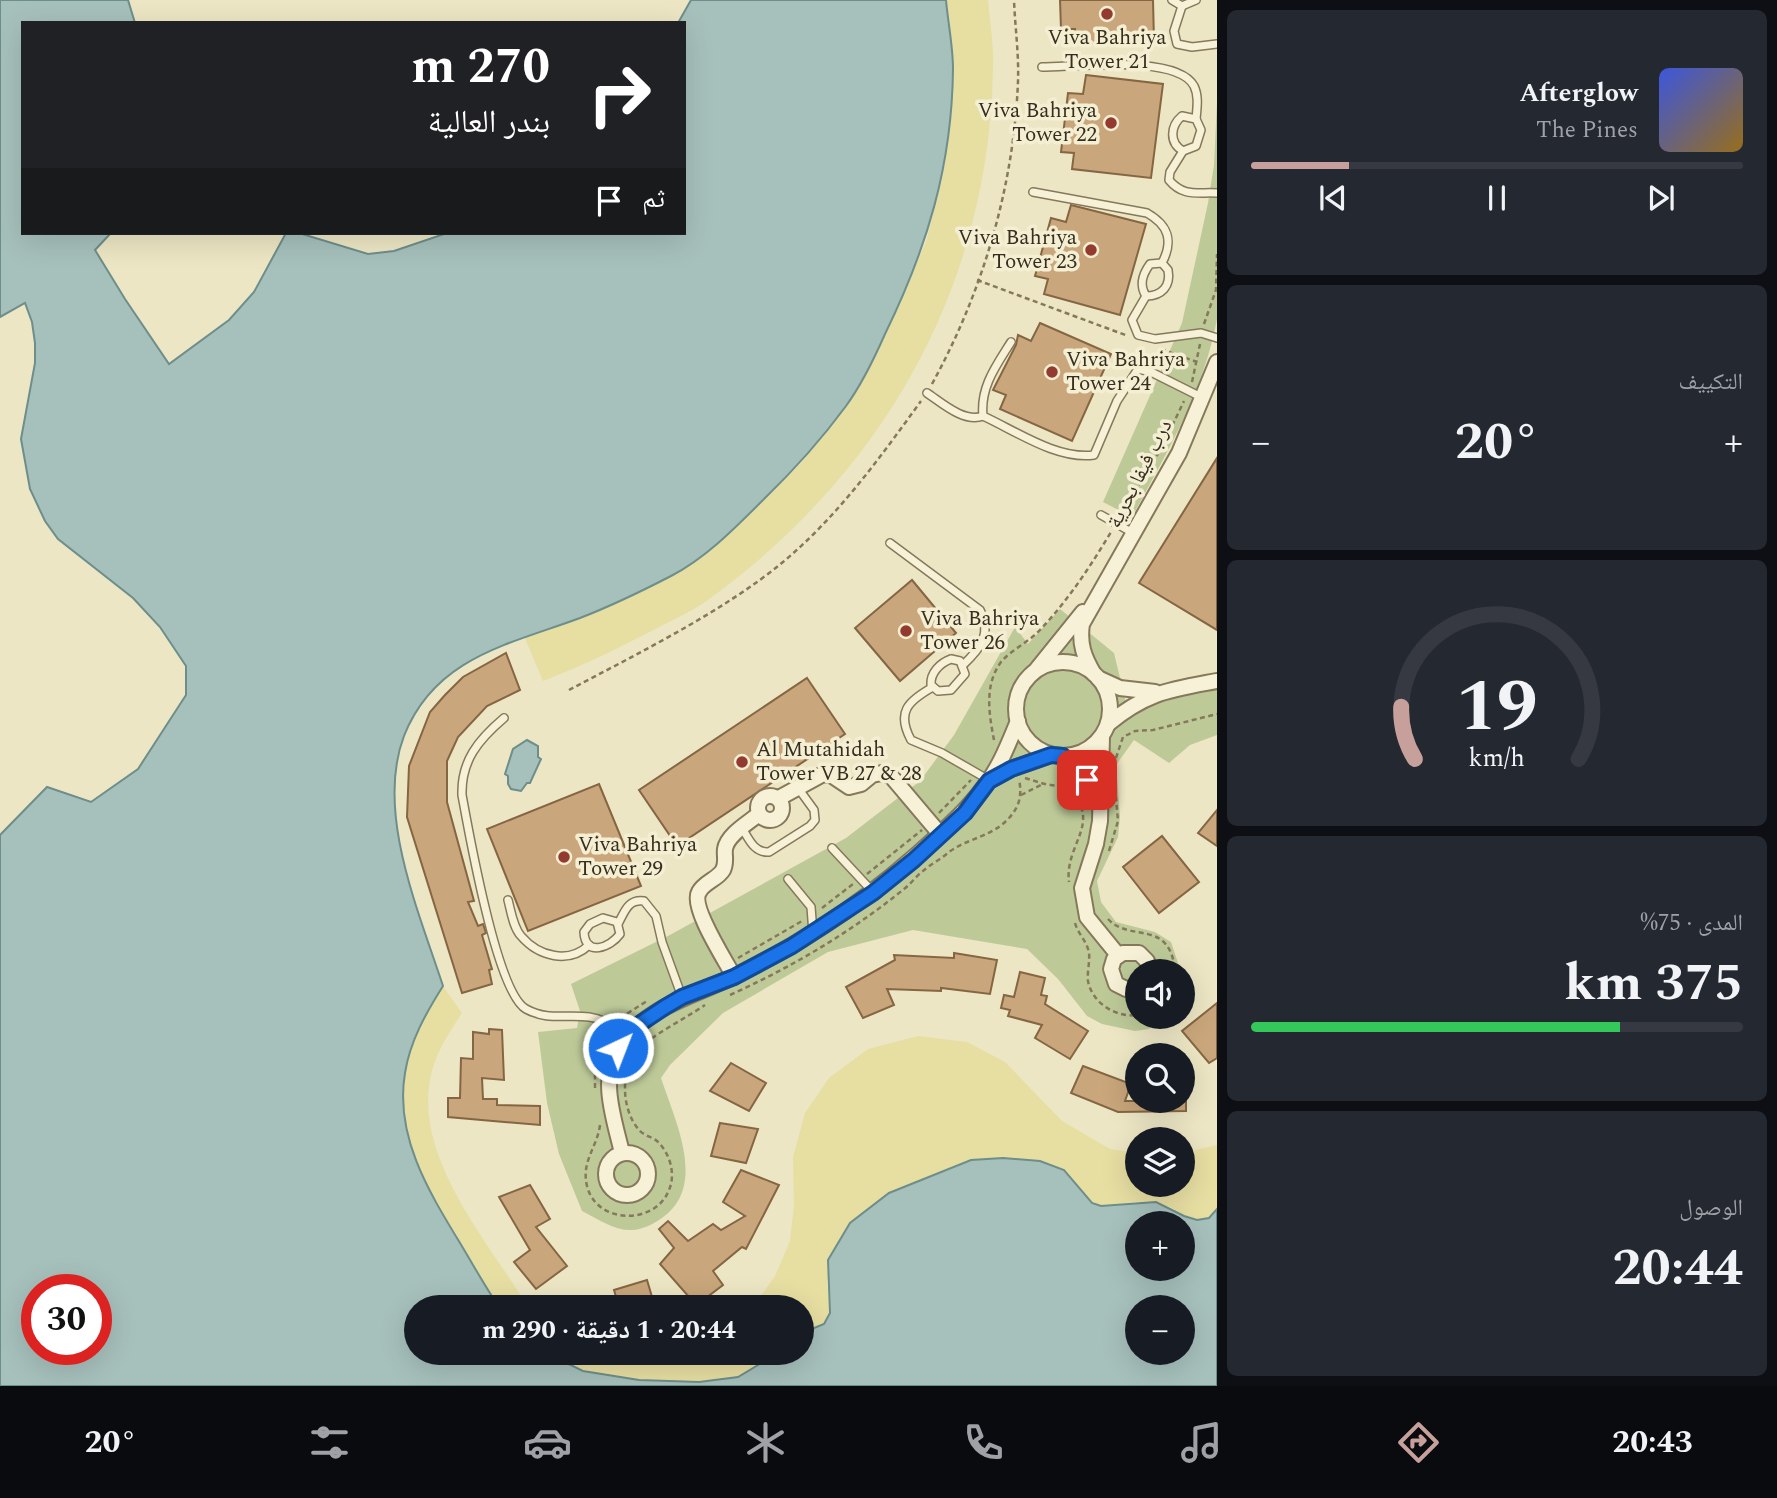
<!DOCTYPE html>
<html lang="ar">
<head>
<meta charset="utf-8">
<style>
  :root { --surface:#171b24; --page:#242831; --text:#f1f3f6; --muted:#9ea1a6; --line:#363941; --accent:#c7a09c }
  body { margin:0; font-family:Spectral,"Noto Naskh Arabic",serif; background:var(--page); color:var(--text); direction:rtl; height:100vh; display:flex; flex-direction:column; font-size:26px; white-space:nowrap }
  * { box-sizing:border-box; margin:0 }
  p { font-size:23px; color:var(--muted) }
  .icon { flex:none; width:38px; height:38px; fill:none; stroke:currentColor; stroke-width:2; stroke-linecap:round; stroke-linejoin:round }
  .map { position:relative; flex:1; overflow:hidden; direction:ltr }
  .side { display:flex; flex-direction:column; gap:10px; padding:10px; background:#0d0f14; width:560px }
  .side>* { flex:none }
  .hud { position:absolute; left:21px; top:21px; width:665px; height:214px; border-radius:0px; box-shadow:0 7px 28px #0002; direction:rtl; background:#202124; color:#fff; overflow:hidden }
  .buttons { position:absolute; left:1125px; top:959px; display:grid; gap:14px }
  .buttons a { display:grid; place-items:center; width:70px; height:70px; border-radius:50%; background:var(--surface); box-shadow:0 7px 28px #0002; font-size:35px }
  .speed { position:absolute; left:21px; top:1274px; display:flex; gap:14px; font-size:35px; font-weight:700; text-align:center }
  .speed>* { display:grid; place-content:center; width:91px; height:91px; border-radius:50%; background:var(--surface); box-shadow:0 7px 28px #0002; line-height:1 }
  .speed .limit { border:10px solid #d22; background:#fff; color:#111 }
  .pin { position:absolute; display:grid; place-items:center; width:60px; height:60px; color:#fff; margin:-30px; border-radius:14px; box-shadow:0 4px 10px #0006 }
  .me { position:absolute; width:77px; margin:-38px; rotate:43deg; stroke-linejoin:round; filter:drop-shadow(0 0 5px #0008) }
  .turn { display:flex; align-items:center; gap:24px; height:147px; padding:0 21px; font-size:32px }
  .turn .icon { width:91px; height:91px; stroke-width:2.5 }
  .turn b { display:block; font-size:49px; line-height:60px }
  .then { display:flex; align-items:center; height:66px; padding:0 21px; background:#0003; gap:14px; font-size:26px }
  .big { font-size:52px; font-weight:700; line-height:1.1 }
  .side .widget { flex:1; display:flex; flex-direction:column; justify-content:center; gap:10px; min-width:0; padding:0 24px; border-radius:10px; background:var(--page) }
  .side .dial { align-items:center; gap:0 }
  .dial svg { height:182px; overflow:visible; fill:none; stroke:var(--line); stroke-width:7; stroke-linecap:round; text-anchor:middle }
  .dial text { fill:var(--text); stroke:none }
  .song { display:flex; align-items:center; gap:21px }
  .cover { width:84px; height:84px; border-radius:10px; background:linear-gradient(135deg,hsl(230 70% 55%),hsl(40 70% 35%)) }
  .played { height:7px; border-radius:4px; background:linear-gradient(90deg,var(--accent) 20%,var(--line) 20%) }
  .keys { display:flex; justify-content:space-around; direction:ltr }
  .heat { display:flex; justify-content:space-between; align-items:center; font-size:38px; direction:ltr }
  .charge { height:10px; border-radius:5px; background:linear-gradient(90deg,#34c759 75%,var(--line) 0) }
  .trip { position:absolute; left:404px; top:1295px; width:410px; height:70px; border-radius:35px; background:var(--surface); box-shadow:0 7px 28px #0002; font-weight:700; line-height:70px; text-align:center; direction:rtl }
  .tabs { display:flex; height:112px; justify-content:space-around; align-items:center; background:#090b0e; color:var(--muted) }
  .tabs .icon { width:49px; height:49px }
  .tabs .current { color:var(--accent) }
  .tabs b { font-size:32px; color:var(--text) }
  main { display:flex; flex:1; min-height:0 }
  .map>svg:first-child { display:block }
</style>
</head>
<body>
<main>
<section class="side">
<div class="widget">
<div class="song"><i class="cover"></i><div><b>Afterglow</b><p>The Pines</p></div></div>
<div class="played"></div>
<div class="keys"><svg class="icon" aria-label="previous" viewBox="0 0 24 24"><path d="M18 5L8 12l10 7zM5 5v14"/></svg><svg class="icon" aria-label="pause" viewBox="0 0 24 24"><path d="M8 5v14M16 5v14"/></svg><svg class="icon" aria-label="next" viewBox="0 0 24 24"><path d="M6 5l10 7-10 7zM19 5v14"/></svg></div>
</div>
<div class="widget"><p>التكييف</p>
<div class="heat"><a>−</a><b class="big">20°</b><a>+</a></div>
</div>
<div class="widget dial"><svg viewBox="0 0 100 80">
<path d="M14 69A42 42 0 1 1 86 69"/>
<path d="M14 69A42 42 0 0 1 8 46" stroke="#c7a09c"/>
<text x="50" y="56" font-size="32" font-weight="700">19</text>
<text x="50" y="72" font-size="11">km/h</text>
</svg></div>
<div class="widget"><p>المدى · 75%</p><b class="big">375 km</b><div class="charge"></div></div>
<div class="widget"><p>الوصول</p><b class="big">20:44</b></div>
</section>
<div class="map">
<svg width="1217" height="1386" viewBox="0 0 1217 1386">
  <rect width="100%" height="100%" fill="#ece6c4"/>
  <!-- green -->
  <g fill="#bdca98">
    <path d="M1217,102V319C1203,393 1167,452 1132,517L1103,502L1182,323L1208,203L1214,165Z"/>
    <path d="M1060,609L1114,653L1128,711L1152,701L1217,689V735L1190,745L1169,763L1134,740L1116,765L1120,817L1118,837L1097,881L1101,902L1116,922L1155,932L1171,942L1179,966L1178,971H1138V1017H1167L1149,1029L1135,1031L1102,1024L1087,1016L1058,979L1027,949L913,930L828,952L723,1013L670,1065L661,1078C675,1121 708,1186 662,1218C629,1241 613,1227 582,1211L559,1154L547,1103L538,1032L577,1028L580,1011L571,984L668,936L846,838L920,781L954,735L1015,627L1028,644Z"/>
  </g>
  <!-- sand -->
  <g fill="#e7dea2">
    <path d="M946,0H988C990,23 994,46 993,69C989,289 882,475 705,602C692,611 677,618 663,625C623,646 585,665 543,681L524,636L581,617L675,574L727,536L801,463L847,404L898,307L927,239L945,162L953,67Z"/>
    <path d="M443,986L462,1013C449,1033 436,1052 431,1075C413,1154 484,1237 523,1299L531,1307L498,1305C450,1227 374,1134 415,1037C422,1019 433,1002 443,986Z"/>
    <path d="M918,1036L967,1042L1005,1062L1062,1121L1110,1149L1137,1153L1138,1185H1183V1153L1217,1145V1209L1209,1218L1197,1220L1184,1216L1170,1207L1136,1202L1101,1206L1092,1203L1064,1170L1003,1158L971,1160L889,1193L827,1281L830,1313L824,1324L802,1333V1307H753L775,1276L790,1241L794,1205L793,1157L805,1113L829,1078L868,1049Z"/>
    <path d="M546,1353L640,1355L771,1353C761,1362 749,1374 736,1377C687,1386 587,1382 546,1353Z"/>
  </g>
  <!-- water -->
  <g fill="#a6c0bc" stroke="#6d8e8a" stroke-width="2" fill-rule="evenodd">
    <path d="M0,0H128L135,23H23V233H111L95,250L125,299L169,364L229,320L254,292L286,233H299L368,254L394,251L447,233H684V23H678L691,0H946C948,23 953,46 953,69C952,166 927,248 885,334C874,359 862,384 846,406C821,440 793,471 763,500C736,527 706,558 671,576C642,591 611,606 580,618C510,644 435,657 404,736C375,812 419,912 443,986C426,1013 410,1041 405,1073C394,1138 431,1195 463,1248C475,1268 486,1288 499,1307H416V1353H546L583,1371L639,1380L699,1382L738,1377L758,1365L771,1353H802V1333L824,1324L830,1313L828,1260L850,1223L889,1193L971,1160L1003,1158L1040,1161L1064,1170L1092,1203L1101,1206L1156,1202L1184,1216L1197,1220L1209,1218L1217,1209V1386H0V835L47,787L91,802L138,769L186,695V666L160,627L133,598L58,539L45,521L30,489L21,439L35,363V343L32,322L25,303L0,317ZM1138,1223H1183V1269H1138ZM37,1290H96V1349H37ZM1138,1307H1183V1353H1138Z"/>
    <path d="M527,740L538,746V757L541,759L530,783H527L521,791L511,789L508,784V776L505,774L513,749Z"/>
  </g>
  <!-- building -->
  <g fill="#c9a67b" stroke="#856642" stroke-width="2">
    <path d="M1060,0H1153L1154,41L1075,44V29H1061Z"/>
    <path d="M1086,75L1163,84L1151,178L1072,169L1074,153L1061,152L1068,93L1083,94Z"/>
    <path d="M1071,205L1146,224L1120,315L1044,294L1048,279L1035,276L1051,218L1066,222Z"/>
    <path d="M1040,323L1111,354L1072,441L1000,409L1006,395L993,390L1016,345L1018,335L1031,341Z"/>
    <path d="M1217,458V630L1139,583Z"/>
    <path d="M912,580L956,633L900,681L855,628Z"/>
    <path d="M506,653L520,690L487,706L458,737L447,761V802L474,901L468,902L478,926L483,924L486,933L482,935L492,969L489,970L492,984L462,993L407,817L409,766L430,712L445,695L463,677Z"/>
    <path d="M807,678L845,734L677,846L639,790Z"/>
    <path d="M599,784L641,886L528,931L487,829Z"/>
    <path d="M1217,810V846L1198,833Z"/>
    <path d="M1162,836L1199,882L1159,913L1123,867Z"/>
    <path d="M954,953L997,960L990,994L941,988V991L887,989L894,1005L863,1018L846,987L895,960L894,955L954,958Z"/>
    <path d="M1020,972L1045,978L1041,995L1047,996L1045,1004L1088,1031L1070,1059L1035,1038L1042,1025L1008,1016L1010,1010L1001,1008L1004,995L1014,997Z"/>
    <path d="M1217,1003V1058L1209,1063L1182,1031Z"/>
    <path d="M489,1029L502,1030L504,1080L482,1078L483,1099H497V1105L540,1106V1125L448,1117V1098H460L461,1058L473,1059V1032L489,1034Z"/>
    <path d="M731,1063L766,1083L749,1111L710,1091Z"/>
    <path d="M1083,1066L1131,1084L1125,1101H1186V1111L1118,1112L1071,1093Z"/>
    <path d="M720,1123L758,1129L746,1163L711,1156Z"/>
    <path d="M741,1170L779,1185L746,1249L742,1247L713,1271L723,1285L706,1298L707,1303L697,1306L660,1264L674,1248L659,1229L668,1221L688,1241L713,1224L721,1230L745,1216L723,1202Z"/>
    <path d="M530,1185L550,1219L536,1227L567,1266L536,1289L514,1262L530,1250L499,1197Z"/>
    <path d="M647,1280L655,1307H619L614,1290Z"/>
  </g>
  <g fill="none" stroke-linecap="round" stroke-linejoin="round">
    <!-- lane casing -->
    <g stroke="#86785b" stroke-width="10">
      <g id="lane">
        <path d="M1172,0L1182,6L1196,0"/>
        <path d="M1182,6L1174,31L1177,44L1192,47L1217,44"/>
        <path d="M1042,67C1075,67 1177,54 1194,86C1199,96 1197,108 1196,119"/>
        <path d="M1182,116L1196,119L1201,130L1196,146L1183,151C1169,143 1170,126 1182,116Z"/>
        <path d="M1183,151L1170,172L1169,180C1183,197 1197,192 1217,193"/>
        <path d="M1033,192L1147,213C1168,225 1174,240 1162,263"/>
        <path d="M1162,263L1168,270C1171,286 1162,296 1146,296C1139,285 1142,275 1150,264Z"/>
        <path d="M1146,296L1132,320L1138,335L1155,339L1201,333L1217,338"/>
        <path d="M1011,342C996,366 980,387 983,416C1016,431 1057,460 1094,455L1117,401L1138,369L1151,372L1201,397"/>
        <path d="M927,393C942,403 964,423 983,416"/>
        <path d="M1101,515L1133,533"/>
        <path d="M890,543L980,610C992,634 981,648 963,665"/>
        <path d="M951,659L960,661L965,674L951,690L938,691L931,685C930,673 940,663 951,659Z"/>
        <path d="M933,687C908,701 896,712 911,740L942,753L989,780"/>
        <path d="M504,718C478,740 461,761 462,795C469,833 497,993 526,1009C548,1021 566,1014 589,1017C604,1019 616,1027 628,1035"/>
        <path d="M742,828C749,839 754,853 769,852L810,826L815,820L814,810L798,788"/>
        <path d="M832,848L873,892"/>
        <path d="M788,879L811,907L813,933"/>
        <path d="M508,900C511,911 513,927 521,936C539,957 569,964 589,945"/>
        <path d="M603,918L617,922L620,934C610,948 585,957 584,932L590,924Z"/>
        <path d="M618,924C625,911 628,899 644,901L656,916L662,942L682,997"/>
      </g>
    </g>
    <!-- street casing -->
    <g stroke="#86785b" stroke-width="18">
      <g id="street">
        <circle cx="1063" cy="709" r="47"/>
        <path d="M1037,669L1083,612"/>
        <path d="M1094,674C1084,657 1079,644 1082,624L1179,453L1217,362"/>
        <path d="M1098,678L1120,688L1155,692"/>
        <path d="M1108,724C1147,692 1169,690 1217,681"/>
        <path d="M1102,736L1100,821L1096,844L1082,888L1087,917L1118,955"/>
        <path d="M1064,756L1100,792"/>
        <path d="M990,780L1011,769L1051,755"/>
        <circle cx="770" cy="808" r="12"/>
        <path d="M779,798L823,774L831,775L849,787L861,784L872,775L882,773L891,776L940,834"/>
        <path d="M734,977C726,961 690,907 699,892C704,882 718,879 723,870C727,862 724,856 725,849C727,835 748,823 759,814"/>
        <path d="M1138,988L1126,989L1116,984L1111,969L1114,959L1123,953H1139L1147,961L1149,971"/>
        <circle cx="627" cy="1174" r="21"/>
        <path d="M622,1153C615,1122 599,1079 618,1049C644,1006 695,996 737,975C816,936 876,893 941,833C958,817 973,803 987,783C1001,764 1009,742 1018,721"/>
      </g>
    </g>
    <!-- path -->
    <g stroke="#86785b" stroke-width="2.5" stroke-dasharray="5 3.5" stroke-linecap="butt">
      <path d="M977,280L1128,336"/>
      <path d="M1204,324L1216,290L1217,254"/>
      <path d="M1161,349L1197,362"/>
      <path d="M1192,382L1200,344"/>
      <path d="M932,384C983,291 1014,186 1018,81C1019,54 1015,27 1014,0"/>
      <path d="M1121,514L1162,447L1184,401"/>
      <path d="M569,690C637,654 724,611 783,562C838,516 879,459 921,401"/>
      <path d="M994,740C989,714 984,685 1001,662C1011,650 1027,643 1038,632C1067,602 1090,567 1111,532"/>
      <path d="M1116,758L1123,737L1135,731L1153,730L1217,714"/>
      <path d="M1025,778C1041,783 1057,789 1073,784"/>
      <path d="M1065,787C1106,821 1064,843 1069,882"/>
      <path d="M1021,795L1043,784"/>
      <path d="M939,813L971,780"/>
      <path d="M1109,851L1118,821L1115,786"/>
      <path d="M867,874L922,830"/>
      <path d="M822,908L853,884"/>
      <path d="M1108,919C1130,943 1170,918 1175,971"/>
      <path d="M1075,923C1078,934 1087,941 1089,953C1090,962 1087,972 1088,981C1092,1003 1116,1018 1138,1015"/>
      <path d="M738,958L802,921"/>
      <path d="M730,995C792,967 851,932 904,889C911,884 916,876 923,871C931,864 941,859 949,852C968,838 992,837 1009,818C1020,806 1022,795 1019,779"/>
      <path d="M620,1018L647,1001"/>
      <path d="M595,1088V1063L607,1034"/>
      <path d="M600,1125C597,1148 581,1161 587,1186C596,1224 655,1226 669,1190C676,1174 670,1153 657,1141C652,1137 643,1135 639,1130C621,1109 620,1071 638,1050C650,1036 688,1017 705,1005"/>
    </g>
    <!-- lane -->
    <use href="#lane" stroke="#f7f2d7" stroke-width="7"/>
    <!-- street -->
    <use href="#street" stroke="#f7f2d7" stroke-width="14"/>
  </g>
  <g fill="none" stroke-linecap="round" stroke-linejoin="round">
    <!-- route casing -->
    <g stroke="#114b97" stroke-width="18">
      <path id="route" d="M618,1048L638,1025L665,1007L682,997L734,977L792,946L873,893L914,860L965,813L989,781L1011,769L1051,755L1063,756L1087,780"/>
    </g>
    <!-- route -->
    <use href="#route" stroke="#1a73e8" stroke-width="12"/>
  </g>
  <!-- markers -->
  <g fill="#933b2e" stroke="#f4efd3" stroke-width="2.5">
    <circle cx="1107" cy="14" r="7"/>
    <circle cx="1111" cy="123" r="7"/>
    <circle cx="1091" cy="250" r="7"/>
    <circle cx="1052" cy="372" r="7"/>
    <circle cx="906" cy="631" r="7"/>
    <circle cx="742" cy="762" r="7"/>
    <circle cx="564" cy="857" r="7"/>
  </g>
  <g text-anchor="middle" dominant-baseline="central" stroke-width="7" stroke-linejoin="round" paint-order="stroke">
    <!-- poi labels -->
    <g font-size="21" fill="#372e1f" stroke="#f4efd3" text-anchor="start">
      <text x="1107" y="38" text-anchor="middle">Viva Bahriya<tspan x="1107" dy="24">Tower 21</tspan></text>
      <text x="1097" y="111" text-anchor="end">Viva Bahriya<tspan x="1097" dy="24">Tower 22</tspan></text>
      <text x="1077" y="238" text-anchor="end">Viva Bahriya<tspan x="1077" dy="24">Tower 23</tspan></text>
      <text x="1066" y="360">Viva Bahriya<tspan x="1066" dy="24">Tower 24</tspan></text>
      <text x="920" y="619">Viva Bahriya<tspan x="920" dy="24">Tower 26</tspan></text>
      <text x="756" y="750">Al Mutahidah<tspan x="756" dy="24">Tower VB 27 &amp; 28</tspan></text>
      <text x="578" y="845">Viva Bahriya<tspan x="578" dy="24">Tower 29</tspan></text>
    </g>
    <!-- street labels -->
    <g font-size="21" fill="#372e1f" stroke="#f4efd3">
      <text transform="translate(1140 474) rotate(-63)">درب فيفا بحرية</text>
    </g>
  </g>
</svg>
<div class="buttons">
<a><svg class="icon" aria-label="sound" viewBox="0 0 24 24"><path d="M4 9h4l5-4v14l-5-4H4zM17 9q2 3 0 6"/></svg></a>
<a><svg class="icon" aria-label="search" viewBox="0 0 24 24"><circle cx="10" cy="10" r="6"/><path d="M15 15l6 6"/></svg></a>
<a><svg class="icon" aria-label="layers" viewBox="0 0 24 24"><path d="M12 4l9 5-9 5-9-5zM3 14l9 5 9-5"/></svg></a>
<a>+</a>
<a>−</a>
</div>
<div class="speed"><div class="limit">30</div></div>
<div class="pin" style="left:1087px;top:780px;background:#d93025"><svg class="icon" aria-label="arrive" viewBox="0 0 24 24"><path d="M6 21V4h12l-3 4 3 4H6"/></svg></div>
<svg class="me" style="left:618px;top:1048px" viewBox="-20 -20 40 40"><circle r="17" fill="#1a73e8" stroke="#fff" stroke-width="3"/><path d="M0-11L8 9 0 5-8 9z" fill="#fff"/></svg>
<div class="trip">20:44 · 1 دقيقة · 290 m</div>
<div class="hud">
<div class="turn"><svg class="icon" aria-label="right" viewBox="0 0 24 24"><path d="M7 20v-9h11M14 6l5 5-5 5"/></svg><div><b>270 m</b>بندر العالية</div></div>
<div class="then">ثم<svg class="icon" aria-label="arrive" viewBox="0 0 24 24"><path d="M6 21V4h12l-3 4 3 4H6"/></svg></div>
</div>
</div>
</main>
<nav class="tabs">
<b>20:43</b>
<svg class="icon current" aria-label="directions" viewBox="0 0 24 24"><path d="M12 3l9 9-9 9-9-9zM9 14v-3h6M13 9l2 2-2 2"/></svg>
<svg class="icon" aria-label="music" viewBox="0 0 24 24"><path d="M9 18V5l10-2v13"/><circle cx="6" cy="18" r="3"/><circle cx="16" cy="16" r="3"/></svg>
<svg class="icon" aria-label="phone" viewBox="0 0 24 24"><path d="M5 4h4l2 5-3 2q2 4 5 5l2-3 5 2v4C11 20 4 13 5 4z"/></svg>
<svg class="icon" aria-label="climate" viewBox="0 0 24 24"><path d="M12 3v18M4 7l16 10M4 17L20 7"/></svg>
<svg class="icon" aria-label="car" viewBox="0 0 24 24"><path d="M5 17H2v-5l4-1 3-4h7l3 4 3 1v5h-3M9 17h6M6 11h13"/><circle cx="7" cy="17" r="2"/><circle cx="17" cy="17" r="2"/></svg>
<svg class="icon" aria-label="filters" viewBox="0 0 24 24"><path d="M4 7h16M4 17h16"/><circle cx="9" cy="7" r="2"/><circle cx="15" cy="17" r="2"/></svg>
<b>20°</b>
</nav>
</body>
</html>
